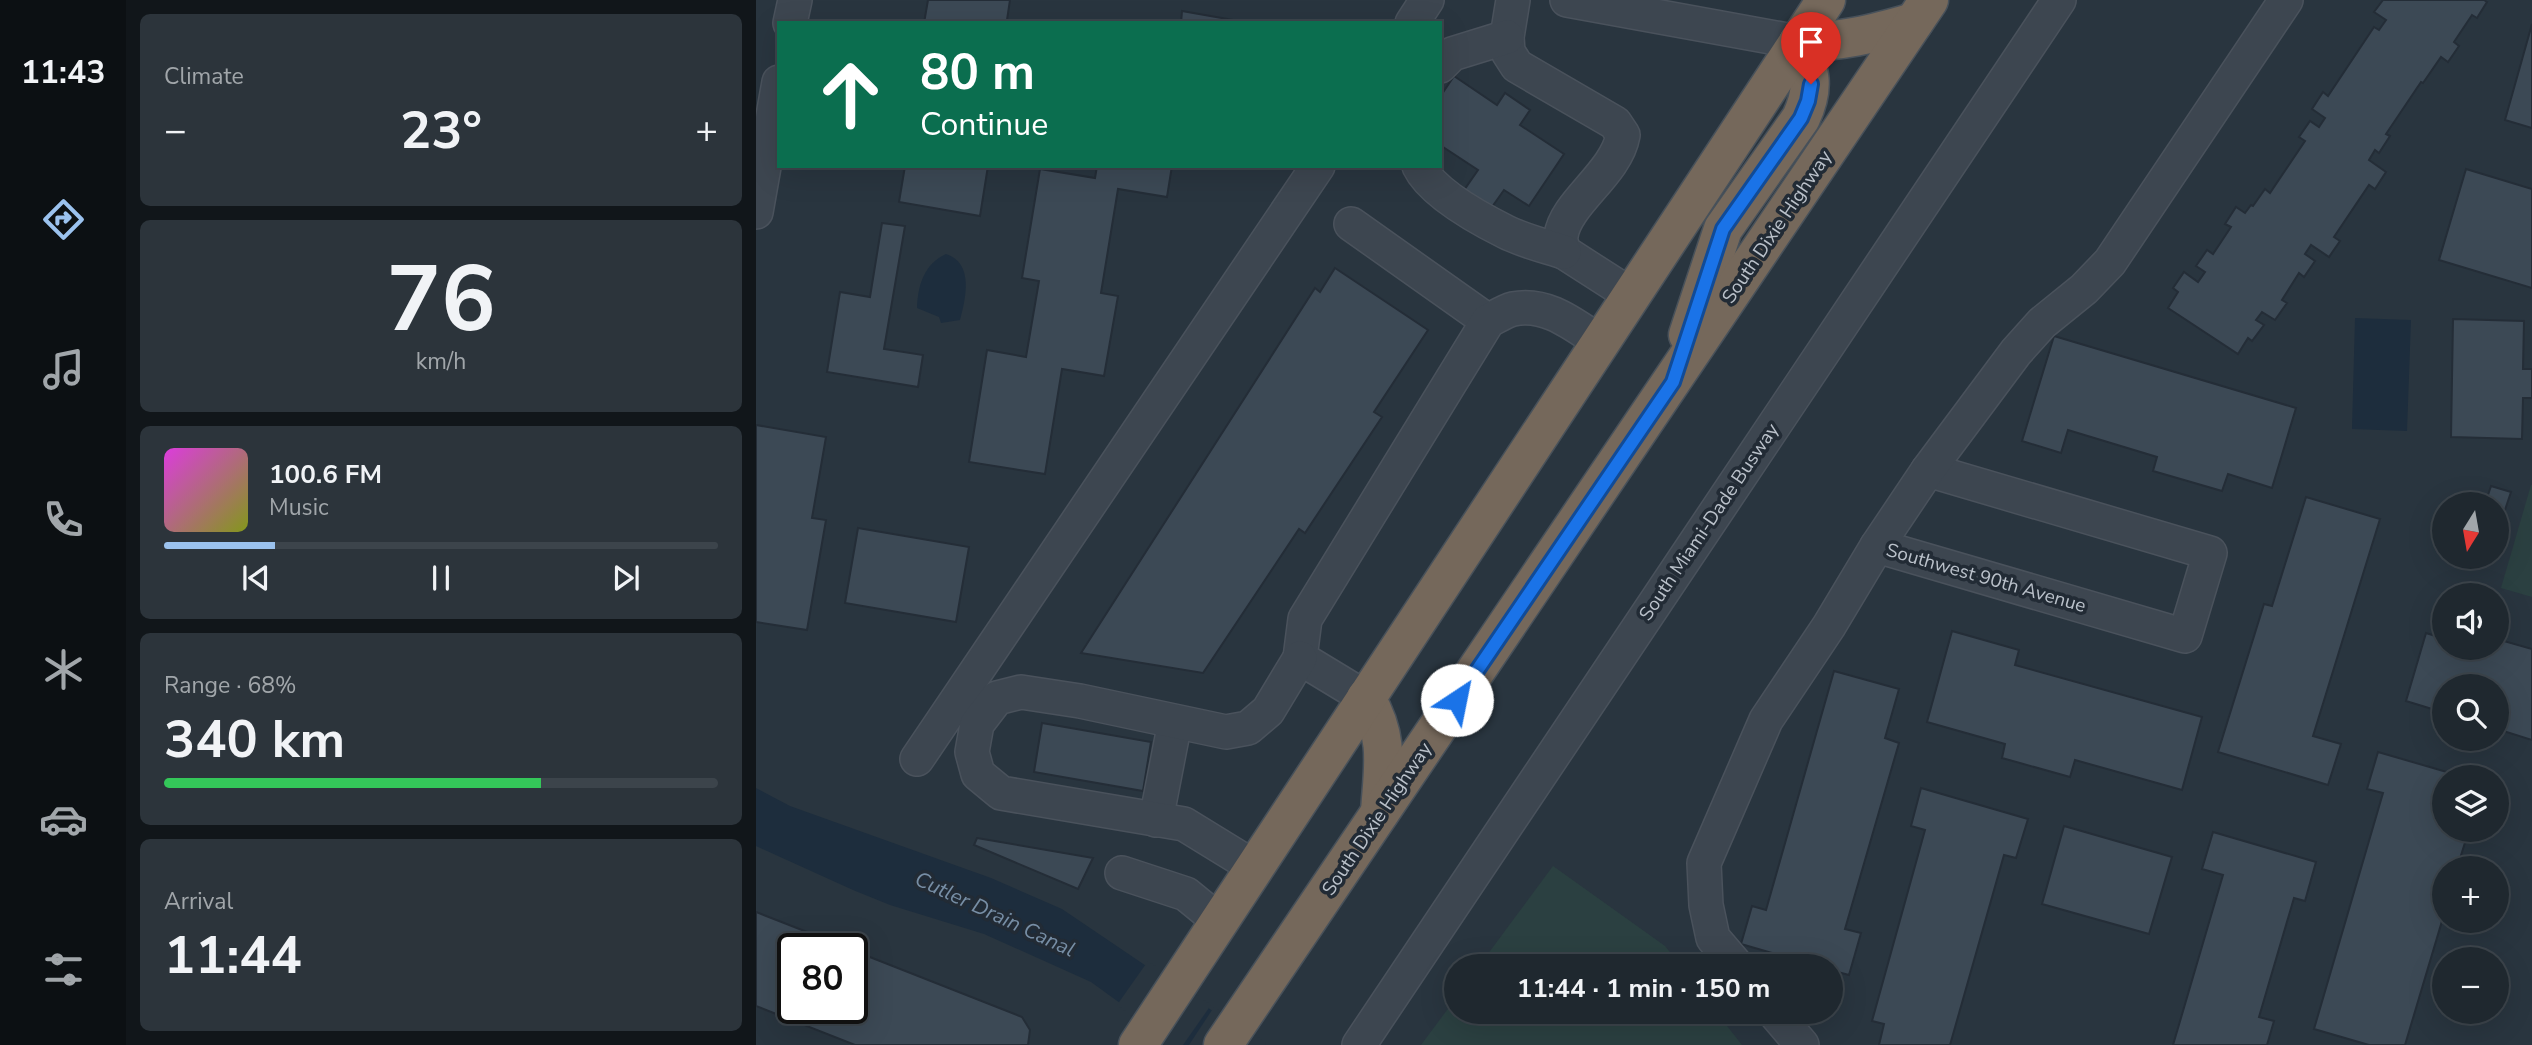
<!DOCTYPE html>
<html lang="en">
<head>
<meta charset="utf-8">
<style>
  :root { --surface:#1f282f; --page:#2c343b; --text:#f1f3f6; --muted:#a1a6aa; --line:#3c444b; --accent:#9bc2ee }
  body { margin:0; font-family:"Nunito Sans",sans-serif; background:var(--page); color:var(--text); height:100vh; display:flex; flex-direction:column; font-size:26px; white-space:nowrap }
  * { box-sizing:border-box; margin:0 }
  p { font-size:23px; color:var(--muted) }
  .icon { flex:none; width:38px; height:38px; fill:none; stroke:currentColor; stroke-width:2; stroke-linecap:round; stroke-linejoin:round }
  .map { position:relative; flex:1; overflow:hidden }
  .details { display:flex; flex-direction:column; gap:14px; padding:14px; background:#11161a; width:630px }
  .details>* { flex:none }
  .hud { position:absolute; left:21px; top:21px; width:665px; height:147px; border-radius:0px; box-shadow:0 7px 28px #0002,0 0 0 2px var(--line); background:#0b6e4f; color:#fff; overflow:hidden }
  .needle { width:46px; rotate:191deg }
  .fabs { position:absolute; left:1676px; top:492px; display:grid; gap:14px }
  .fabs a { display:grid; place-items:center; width:77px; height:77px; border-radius:50%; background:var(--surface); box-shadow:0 7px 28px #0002,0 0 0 2px var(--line); font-size:35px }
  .speed { position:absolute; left:21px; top:933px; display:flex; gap:14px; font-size:35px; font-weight:700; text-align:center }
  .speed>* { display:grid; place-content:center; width:91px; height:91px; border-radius:50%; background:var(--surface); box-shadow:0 7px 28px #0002,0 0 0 2px var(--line); line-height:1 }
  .speed .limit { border:4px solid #111; border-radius:10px; background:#fff; color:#111 }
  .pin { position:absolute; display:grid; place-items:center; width:60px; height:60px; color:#fff; margin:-72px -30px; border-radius:50% 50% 50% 0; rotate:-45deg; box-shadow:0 0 7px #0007 }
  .pin .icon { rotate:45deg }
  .me { position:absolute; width:77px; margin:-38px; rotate:34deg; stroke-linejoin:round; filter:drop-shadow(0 0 5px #0008) }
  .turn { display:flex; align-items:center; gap:24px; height:147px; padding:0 28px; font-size:32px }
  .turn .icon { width:91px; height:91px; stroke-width:2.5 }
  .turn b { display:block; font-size:49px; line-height:60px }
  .big { font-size:52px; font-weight:700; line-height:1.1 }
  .details .tile { flex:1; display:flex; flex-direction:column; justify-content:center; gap:10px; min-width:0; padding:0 24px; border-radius:10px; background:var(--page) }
  .details .dial { align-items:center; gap:0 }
  .dial b { font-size:91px; line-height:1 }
  .song { display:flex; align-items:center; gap:21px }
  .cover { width:84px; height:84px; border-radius:10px; background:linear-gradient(135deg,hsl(300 70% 55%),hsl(70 70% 35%)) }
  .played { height:7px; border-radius:4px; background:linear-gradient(90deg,var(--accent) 20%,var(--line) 20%) }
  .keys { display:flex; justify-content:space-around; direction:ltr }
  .heat { display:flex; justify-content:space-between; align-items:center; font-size:38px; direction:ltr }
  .charge { height:10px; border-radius:5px; background:linear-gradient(90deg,#34c759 68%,var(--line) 0) }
  .trip { position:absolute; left:688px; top:954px; width:399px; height:70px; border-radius:35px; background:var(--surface); box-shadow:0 7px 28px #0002,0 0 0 2px var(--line); font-weight:700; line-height:70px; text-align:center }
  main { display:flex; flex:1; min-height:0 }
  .menu { display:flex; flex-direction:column; width:126px; justify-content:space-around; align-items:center; background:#0c1013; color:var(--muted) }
  .menu .icon { width:49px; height:49px }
  .menu .on { color:var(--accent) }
  .menu b { font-size:32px; color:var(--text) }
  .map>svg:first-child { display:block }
</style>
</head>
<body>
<main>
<nav class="menu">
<b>11:43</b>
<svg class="icon on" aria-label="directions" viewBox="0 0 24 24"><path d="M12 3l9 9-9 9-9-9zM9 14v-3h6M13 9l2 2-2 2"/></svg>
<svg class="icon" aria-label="music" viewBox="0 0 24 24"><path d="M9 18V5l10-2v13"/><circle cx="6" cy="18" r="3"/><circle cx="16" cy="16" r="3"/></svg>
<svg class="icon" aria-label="phone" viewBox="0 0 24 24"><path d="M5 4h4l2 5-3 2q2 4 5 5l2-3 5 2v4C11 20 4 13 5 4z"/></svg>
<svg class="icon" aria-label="climate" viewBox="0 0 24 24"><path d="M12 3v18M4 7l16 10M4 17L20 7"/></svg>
<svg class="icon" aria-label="car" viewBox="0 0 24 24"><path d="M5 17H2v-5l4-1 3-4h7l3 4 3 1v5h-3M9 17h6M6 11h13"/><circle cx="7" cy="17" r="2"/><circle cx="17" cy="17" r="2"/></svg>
<svg class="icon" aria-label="filters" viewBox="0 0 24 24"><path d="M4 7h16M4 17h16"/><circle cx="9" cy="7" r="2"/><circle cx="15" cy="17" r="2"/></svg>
</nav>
<section class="details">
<div class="tile"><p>Climate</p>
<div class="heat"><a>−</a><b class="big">23°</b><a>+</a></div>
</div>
<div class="tile dial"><b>76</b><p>km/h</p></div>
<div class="tile">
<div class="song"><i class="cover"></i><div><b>100.6 FM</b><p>Music</p></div></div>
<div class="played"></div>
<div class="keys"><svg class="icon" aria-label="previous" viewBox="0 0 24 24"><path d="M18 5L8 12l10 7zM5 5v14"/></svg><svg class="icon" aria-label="pause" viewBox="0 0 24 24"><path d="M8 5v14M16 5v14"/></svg><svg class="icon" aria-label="next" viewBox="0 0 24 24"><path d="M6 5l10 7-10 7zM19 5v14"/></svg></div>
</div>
<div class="tile"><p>Range · 68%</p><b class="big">340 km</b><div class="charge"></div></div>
<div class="tile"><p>Arrival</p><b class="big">11:44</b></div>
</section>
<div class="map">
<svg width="1776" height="1045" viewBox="0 0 1776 1045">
  <rect width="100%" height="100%" fill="#29353f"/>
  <!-- green -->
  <g fill="#2b4041">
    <path d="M1775,485H1776V597L1745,588Z"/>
    <path d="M797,866L909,946L925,966H723Z"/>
    <path d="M700,998V1012H960L986,1045H665Z"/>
  </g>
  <!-- water -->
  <g fill="#1d2d3d">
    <path d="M190,254C218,263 210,298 204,320L185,323L183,317L161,308C162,285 168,264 190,254Z"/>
    <path d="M1599,318L1655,320L1651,431L1596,429Z"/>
    <path d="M0,788L34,806L235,878L306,909L507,1045H422L335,982L228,934L134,905L97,890L0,846Z"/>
  </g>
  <!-- pier -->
  <g fill="#29353f">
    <path d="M392,961L455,1005L427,1045H416L361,1005Z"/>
    <path d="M458,1007L509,1042L510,1045H433Z"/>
  </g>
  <!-- building -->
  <g fill="#3c4955" stroke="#242d37" stroke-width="2">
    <path d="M172,0H254L251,20L268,23H168Z"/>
    <path d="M1627,0H1728L1731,2L1721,18L1716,15L1698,42L1703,46L1692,62L1685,57L1667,83L1665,82L1630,134L1634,136L1623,153L1619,150L1613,160L1630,172L1619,189L1613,185L1578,237L1584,241L1573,257L1555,245L1549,254L1559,261L1548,277L1543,273L1526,300L1531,303L1519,320L1506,312L1500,320L1508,325L1496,341L1492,338L1482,354L1412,308L1422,292L1417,288L1428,272L1442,282L1449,272L1440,266L1451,250L1457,254L1475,227L1469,224L1480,207L1489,213L1495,205L1497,206L1509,189L1514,193L1549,141L1543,137L1554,121L1563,127L1569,118L1556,109L1567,92L1572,96L1618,27L1623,30L1630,20L1618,12Z"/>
    <path d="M426,11L494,23H425Z"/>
    <path d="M1776,24V128L1749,120Z"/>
    <path d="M698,76L741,105L749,93L774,110L764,125L808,154L773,206L748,190L731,214L704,196L722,170L684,145V97Z"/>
    <path d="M149,166H232L224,216L143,202Z"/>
    <path d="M341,166H416L411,197L362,189L345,293L362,296L348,376L306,369L289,474L213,462L231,350L270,357L283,281L266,278L284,169L339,178Z"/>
    <path d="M1710,169L1776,189V288L1683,260Z"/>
    <path d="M126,223L149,226L128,349L167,355L162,387L71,372L84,292L114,297Z"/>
    <path d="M579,268L672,330L618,412L626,417L549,533L543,529L447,673L325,653L559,288L564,292Z"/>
    <path d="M1697,319L1768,321L1767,369H1776V398H1767L1766,439L1695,437Z"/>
    <path d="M1298,336L1540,408L1516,488L1472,474L1466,491L1397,471L1401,457L1312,430L1305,453L1266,441Z"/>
    <path d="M0,425L70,437L56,518L70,520L51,630L0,622Z"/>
    <path d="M1735,486L1755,492L1744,525L1741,524V504H1729Z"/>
    <path d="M1550,497L1624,519L1557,736L1585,744L1572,785L1462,752L1508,604L1516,606Z"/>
    <path d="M102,528L213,547L200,622L89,603Z"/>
    <path d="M1196,631L1263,650L1259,665L1446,717L1426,790L1319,760L1314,777L1246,758L1249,744L1171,722Z"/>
    <path d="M1670,633L1689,639V648H1718L1729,651L1730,648H1741V639L1776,649V740L1741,729V686H1689V713L1650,701Z"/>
    <path d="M1078,671L1143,689L1129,738L1143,743L1089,929L1105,933L1093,975L1074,970V966H1061L985,944L996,906L1010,910Z"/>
    <path d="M286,723L395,742L387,791L278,772Z"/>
    <path d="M1622,752L1708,777H1689V830H1713L1701,868H1689V911L1649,1045H1613L1558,1029L1627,793L1611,789Z"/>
    <path d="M1165,788L1272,819L1260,858L1248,855L1194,1045H1123L1128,1024L1116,1021L1169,830L1155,826Z"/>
    <path d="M1308,826L1416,857L1393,934L1286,904Z"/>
    <path d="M1457,832L1560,862L1549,901L1538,898L1503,1017L1518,1021L1511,1045H1417L1467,875L1446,869Z"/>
    <path d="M221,838L337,858L322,889L218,845Z"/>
    <path d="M0,912L92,948H37V1008H96V950L266,1017L274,1030L272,1045H99L0,1006Z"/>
  </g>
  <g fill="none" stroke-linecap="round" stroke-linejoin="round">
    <!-- minor casing -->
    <g stroke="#4a525c" stroke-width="36">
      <g id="minor">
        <path d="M757,0L751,37L752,52L761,66L859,123L867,135C860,174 809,203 805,236C804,241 807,248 808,252L875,295"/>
        <path d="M811,0L1042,42"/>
        <path d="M34,23L39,0"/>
        <path d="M656,23L671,0"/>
        <path d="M684,66L696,54L751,37"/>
        <path d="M663,166C676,193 724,219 750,232C768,241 789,246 808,252"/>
        <path d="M0,212L23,82"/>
        <path d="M595,224L732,321"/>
        <path d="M1121,546L1429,636L1454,553L1172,470"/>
        <path d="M610,698L544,658L549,619L732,321C740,317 749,311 757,309C791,302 818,325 844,342"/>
        <path d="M161,759L562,166"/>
        <path d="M400,820L419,722"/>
        <path d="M498,867L428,824L245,793L222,774L216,752L221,724L241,698L265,692L324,701L470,732L492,728L512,711L544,658"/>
        <path d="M366,873L430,894L463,921"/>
        <path d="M981,966L957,938L950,905L948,863L1010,720L1073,626L1121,546L1172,470L1260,352L1286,323L1328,289L1354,262L1530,0"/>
        <path d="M1018,1012L1046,1045"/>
        <path d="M603,1045L1303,0"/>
      </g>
    </g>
    <!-- highway casing -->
    <g stroke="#48515a" stroke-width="41">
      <g id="highway">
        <path d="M1042,42C1085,42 1117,34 1158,22"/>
        <path d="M932,335L967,229L1045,118C1059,87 1055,73 1042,42"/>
        <path d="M610,698C634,739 627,766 624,812"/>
        <path d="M382,1045L1070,0"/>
        <path d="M467,1045L1173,0"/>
      </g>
    </g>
    <!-- minor -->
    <use href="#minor" stroke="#3d4650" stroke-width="33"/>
    <!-- highway -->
    <use href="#highway" stroke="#75685b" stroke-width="38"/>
  </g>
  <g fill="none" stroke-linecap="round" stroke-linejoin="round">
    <!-- route casing -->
    <g stroke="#114b97" stroke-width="18">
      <path id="route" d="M701,700L917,382L967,229L1045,118L1052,101L1055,84"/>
    </g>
    <!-- route -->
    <use href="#route" stroke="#1a73e8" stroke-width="12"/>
  </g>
  <g text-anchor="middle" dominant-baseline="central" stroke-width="7" stroke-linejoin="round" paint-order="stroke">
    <!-- street labels -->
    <g font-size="19" fill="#bac1ca" stroke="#222b35">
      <text transform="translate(1021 227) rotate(-56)">South Dixie Highway</text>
      <text transform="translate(953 522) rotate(-56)">South Miami-Dade Busway</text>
      <text transform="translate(1230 578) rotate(16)">Southwest 90th Avenue</text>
      <text transform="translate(621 819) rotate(-56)">South Dixie Highway</text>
    </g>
    <!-- water labels -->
    <g font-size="21" font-style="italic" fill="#778ea5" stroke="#222b35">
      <text transform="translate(239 914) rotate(25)">Cutler Drain Canal</text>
    </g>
  </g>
</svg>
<div class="fabs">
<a><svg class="needle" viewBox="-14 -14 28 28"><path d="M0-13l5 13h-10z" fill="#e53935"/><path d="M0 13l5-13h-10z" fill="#a1a6aa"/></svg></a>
<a><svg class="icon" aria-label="sound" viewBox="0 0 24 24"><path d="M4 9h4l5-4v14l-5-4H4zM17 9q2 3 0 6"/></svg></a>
<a><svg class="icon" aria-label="search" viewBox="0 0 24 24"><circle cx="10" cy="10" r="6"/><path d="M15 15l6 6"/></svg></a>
<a><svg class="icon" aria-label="layers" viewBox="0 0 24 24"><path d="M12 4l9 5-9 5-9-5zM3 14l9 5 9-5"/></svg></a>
<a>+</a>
<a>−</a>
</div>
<div class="speed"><div class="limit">80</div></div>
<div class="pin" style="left:1055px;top:84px;background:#d93025"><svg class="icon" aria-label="arrive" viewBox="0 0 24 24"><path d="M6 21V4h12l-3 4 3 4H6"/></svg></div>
<svg class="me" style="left:701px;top:700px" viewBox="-20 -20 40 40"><circle r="19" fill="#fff"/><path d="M0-13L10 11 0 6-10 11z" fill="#1a73e8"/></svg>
<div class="trip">11:44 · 1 min · 150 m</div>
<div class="hud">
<div class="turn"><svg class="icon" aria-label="ahead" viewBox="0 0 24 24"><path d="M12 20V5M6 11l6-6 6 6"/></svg><div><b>80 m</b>Continue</div></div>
</div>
</div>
</main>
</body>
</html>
